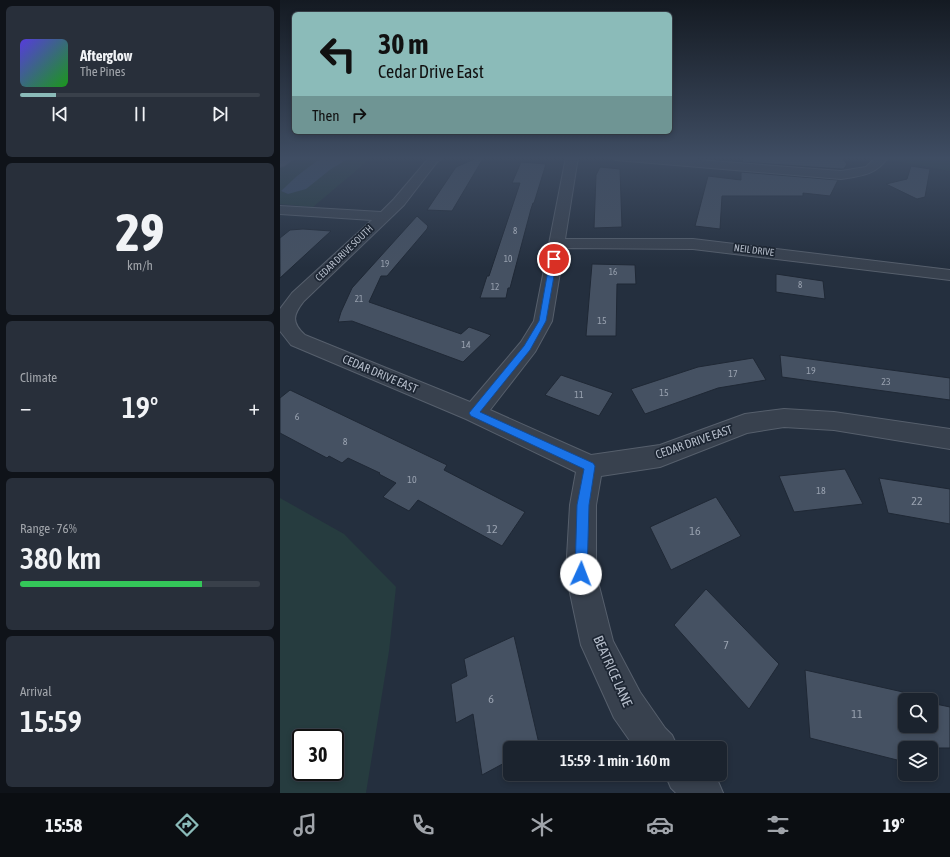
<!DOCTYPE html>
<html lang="en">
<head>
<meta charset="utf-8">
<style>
  :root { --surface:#1b232e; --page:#282f3a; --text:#f1f3f6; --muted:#a0a4aa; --line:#39404a; --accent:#8bbbb9 }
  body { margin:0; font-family:"Asap Condensed",sans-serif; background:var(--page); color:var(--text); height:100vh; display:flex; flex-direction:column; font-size:15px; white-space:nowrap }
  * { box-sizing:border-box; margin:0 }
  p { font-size:13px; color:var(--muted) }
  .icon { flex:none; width:22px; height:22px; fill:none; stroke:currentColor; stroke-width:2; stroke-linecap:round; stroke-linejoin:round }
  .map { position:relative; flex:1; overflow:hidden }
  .panel { display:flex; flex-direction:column; gap:6px; padding:6px; background:#0f1319; width:280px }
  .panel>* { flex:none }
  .top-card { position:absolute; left:12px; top:12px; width:380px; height:122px; border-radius:6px; box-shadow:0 2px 6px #0003,0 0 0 1px var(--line); background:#8bbbb9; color:#111; overflow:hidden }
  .buttons { position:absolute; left:618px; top:693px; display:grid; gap:8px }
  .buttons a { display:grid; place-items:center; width:40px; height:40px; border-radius:6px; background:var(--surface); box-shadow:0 2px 6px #0003,0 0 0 1px var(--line); font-size:20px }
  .speed { position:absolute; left:12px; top:729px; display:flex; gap:8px; font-size:20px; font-weight:700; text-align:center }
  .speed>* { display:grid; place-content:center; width:52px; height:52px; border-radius:50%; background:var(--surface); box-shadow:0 2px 6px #0003,0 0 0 1px var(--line); line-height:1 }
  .speed .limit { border:2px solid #111; border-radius:6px; background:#fff; color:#111 }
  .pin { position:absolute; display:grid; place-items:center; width:34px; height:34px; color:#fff; margin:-17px; border:2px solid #fff; border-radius:50%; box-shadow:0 1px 4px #0007 }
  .me { position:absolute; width:44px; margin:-22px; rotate:2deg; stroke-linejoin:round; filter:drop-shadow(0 0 3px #0008) }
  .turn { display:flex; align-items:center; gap:14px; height:84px; padding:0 20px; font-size:18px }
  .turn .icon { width:52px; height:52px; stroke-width:2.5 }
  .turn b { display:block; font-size:28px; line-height:34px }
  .then { display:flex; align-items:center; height:38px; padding:0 20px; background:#0003; gap:8px; font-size:15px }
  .big { font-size:30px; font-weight:600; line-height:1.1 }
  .panel .tile { flex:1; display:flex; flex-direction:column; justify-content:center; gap:6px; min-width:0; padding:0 14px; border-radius:6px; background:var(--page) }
  .panel .dial { align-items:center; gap:0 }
  .dial b { font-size:52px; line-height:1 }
  .song { display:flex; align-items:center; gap:12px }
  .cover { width:48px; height:48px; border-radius:6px; background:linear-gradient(135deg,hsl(250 70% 55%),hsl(120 70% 35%)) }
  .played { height:4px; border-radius:2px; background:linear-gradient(90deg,var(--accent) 15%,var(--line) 15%) }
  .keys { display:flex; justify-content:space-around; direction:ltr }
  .heat { display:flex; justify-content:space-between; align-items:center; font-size:22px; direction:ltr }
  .charge { height:6px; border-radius:3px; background:linear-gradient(90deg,#34c759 76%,var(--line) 0) }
  .trip { position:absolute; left:223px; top:741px; width:224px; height:40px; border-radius:6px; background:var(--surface); box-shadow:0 2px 6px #0003,0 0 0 1px var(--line); font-weight:600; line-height:40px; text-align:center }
  .dock { display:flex; height:64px; justify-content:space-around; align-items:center; background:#0b0e12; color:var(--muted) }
  .dock .icon { width:28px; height:28px }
  .dock .active { color:var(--accent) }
  .dock b { font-size:18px; color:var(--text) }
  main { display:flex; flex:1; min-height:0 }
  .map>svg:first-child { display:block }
</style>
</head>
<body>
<main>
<section class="panel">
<div class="tile">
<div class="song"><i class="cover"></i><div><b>Afterglow</b><p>The Pines</p></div></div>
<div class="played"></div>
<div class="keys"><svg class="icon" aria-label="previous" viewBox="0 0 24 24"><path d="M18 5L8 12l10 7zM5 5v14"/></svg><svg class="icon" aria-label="pause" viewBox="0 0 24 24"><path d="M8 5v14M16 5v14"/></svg><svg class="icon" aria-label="next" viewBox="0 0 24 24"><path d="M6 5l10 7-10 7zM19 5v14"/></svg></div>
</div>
<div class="tile dial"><b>29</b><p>km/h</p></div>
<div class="tile"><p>Climate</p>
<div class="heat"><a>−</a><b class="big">19°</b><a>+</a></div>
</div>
<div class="tile"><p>Range · 76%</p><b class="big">380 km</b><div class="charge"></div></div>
<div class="tile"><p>Arrival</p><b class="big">15:59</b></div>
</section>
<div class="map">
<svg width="670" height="793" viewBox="0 0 670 793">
  <rect width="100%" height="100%" fill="#242f3e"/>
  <!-- green -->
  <g fill="#263c3f" fill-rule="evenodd">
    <path d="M17,157H42L2,191L8,194L71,157H92L33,207L0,204V169Z"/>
    <path d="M602,157H670V171L601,158Z"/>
    <path d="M0,498L64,534L116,587L109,651L86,793H0ZM21,738H55V772H21Z"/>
  </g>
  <!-- water -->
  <path fill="#394c67" d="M42,157H71L51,169L26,189L8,194L1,191L17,176Z"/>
  <!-- building -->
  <g fill="#455162" stroke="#1f2835">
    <path d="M199,157H204L172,211L147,210L176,167Z"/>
    <path d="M463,157L550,158L551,157H561L567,164L564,169H561L462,162Z"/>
    <path d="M241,162L266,164L254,203H253L251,209L230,288H228L226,298H200L207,276H209L240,183H232Z"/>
    <path d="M631,166L650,169L645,197L637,199L606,184L627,179Z"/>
    <path d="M320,167L340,169L342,227L314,228L316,175Z"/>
    <path d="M461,172L558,180L550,196L523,193V196H442L440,229L415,226L428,176L461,180Z"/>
    <path d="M137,216L148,226L147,229L107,276H101L89,302L181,334L189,327L211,335L183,362L72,321L58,322L61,312L72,288Z"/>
    <path d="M23,229L51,231L0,278V238L10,230Z"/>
    <path d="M312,264L355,265L356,284H337L336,336H306Z"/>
    <path d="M496,274L543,281L545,299L496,292Z"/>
    <path d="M500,355L670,378V400L502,377Z"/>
    <path d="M473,358L486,380L438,388L365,414L351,389L418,367Z"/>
    <path d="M281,375L333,393L319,416L265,395Z"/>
    <path d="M10,390L167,465L164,470L245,512L222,546L138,500L129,511L103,497L116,483L99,474L100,473L68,458L62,463L49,456L47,458L0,433V398Z"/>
    <path d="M565,469L583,504L514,512L499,476Z"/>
    <path d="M599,478L670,489V524L608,513Z"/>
    <path d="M436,497L461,536L391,570L370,527Z"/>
    <path d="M426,589L499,664L469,709L394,625Z"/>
    <path d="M234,636L260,748H230V760L202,775L193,714L176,723L171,684L187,676L184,659Z"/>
    <path d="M525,670L623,692L624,696L639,700H625V726H651V703L670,707V748H625V762L530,738Z"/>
  </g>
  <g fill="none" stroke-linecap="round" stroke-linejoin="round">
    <!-- minor casing -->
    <g stroke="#565f6c" stroke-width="2">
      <g id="minor">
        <path d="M164,157L157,162L124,205L24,301C13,315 11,322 25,335L190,402L241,342L254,321L286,157H298L285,239H413L670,270V280L413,249L284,248L272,321L255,352L210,410L311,455L380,445L465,414L504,409L554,412L670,429V449L554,430L504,427L467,433L380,467L321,476L316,505V574L333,641L360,692L385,728L392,735L398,748H355L334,718L301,645L286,574L290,505L296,472L186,419L11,345L0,331V309L12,293L92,220L0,214V206L101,212L114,199L149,158Z"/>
        <path d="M330,157H379L561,171L586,167L596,157H608C597,175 580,176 561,179L336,160Z"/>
        <path d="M385,774H432L437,779L443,793H396L391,788Z"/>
      </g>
    </g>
    <!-- major casing -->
    <g stroke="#414a57" stroke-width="2">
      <path id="major" d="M3,157H16L4,166L0,167V159Z"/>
    </g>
    <!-- minor -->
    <use href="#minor" fill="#38414e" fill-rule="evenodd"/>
    <!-- major -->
    <use href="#major" fill="#56606e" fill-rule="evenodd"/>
  </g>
  <!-- sky -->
  <linearGradient id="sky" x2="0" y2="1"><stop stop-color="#141a22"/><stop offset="0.59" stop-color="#3f4d63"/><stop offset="1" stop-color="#3f4d63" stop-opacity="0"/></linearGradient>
  <rect width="670" height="268" fill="url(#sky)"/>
  <!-- route -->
  <path fill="#1a73e8" stroke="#114b97" d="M274,257L277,259L266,321L250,350L200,412L313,463L315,466L309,505L307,574L305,578L301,580L297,578L295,574L297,505L304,469L191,416L189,413L244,346L259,321L270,259Z"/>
  <g text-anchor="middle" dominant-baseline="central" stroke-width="3.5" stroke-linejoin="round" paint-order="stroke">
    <!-- far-number labels -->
    <g font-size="9" fill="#98a1af">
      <text x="235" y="231">8</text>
      <text x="228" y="259">10</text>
      <text x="105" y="264">19</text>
      <text x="333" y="272">16</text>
      <text x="520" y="285">8</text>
      <text x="215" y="287">12</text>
      <text x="79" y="299">21</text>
    </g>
    <!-- far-street labels -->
    <g font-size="10" fill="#b4bcc9" stroke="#1d2633">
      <text transform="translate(474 250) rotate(7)">NEIL DRIVE</text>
      <text transform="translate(64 253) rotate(-44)">CEDAR DRIVE SOUTH</text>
    </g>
    <!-- number labels -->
    <g font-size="10" fill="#98a1af">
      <text x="322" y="320">15</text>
      <text x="186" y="344">14</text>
      <text x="531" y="370">19</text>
      <text x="453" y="373">17</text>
      <text x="606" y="381">23</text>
      <text x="384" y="392">15</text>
      <text x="299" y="394">11</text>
      <text x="17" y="416">6</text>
      <text x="65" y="441">8</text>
      <text x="132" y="479">10</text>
      <text x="541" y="490">18</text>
    </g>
    <!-- street labels -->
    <g font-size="12" fill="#b4bcc9" stroke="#1d2633">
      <text transform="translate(100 374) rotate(23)">CEDAR DRIVE EAST</text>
      <text transform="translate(414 442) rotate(-19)">CEDAR DRIVE EAST</text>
    </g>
    <!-- near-number labels -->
    <g font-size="12" fill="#98a1af">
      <text x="637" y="501">22</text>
      <text x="212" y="529">12</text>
      <text x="415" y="531">16</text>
      <text x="446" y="645">7</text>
      <text x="211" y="699">6</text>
      <text x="577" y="714">11</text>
    </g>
    <!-- near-street labels -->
    <g font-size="14" fill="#b4bcc9" stroke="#1d2633">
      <text transform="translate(333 671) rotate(66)">BEATRICE LANE</text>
    </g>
  </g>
</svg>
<div class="buttons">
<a><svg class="icon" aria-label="search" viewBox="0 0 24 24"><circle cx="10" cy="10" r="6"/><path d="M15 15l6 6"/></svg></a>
<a><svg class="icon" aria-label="layers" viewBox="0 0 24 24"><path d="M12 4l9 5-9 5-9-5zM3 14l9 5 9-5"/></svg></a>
</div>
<div class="speed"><div class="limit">30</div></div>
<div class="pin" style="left:274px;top:259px;background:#d93025"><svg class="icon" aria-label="arrive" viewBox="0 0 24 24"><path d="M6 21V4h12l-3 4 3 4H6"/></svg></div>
<svg class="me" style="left:301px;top:574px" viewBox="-20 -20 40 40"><circle r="19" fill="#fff"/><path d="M0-13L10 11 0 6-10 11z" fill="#1a73e8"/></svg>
<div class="trip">15:59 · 1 min · 160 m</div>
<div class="top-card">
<div class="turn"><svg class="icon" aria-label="left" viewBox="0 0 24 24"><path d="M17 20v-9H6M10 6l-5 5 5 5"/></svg><div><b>30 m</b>Cedar Drive East</div></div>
<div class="then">Then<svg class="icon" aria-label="right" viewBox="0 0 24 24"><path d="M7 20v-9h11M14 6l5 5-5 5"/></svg></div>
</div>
</div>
</main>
<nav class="dock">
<b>15:58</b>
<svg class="icon active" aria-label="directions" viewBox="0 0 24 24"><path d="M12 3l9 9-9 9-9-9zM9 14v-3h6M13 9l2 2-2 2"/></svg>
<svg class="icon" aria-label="music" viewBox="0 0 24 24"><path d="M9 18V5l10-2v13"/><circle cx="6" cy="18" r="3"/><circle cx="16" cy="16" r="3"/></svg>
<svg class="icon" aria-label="phone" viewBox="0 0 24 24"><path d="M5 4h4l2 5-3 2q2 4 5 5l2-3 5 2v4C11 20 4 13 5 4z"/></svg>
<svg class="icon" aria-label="climate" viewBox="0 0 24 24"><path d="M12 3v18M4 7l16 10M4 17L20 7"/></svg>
<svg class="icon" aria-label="car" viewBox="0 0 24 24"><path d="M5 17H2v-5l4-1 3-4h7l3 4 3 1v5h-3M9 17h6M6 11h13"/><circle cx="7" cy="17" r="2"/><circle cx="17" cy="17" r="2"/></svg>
<svg class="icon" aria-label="filters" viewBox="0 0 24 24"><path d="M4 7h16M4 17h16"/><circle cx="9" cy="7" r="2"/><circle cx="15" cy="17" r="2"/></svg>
<b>19°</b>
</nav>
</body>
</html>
